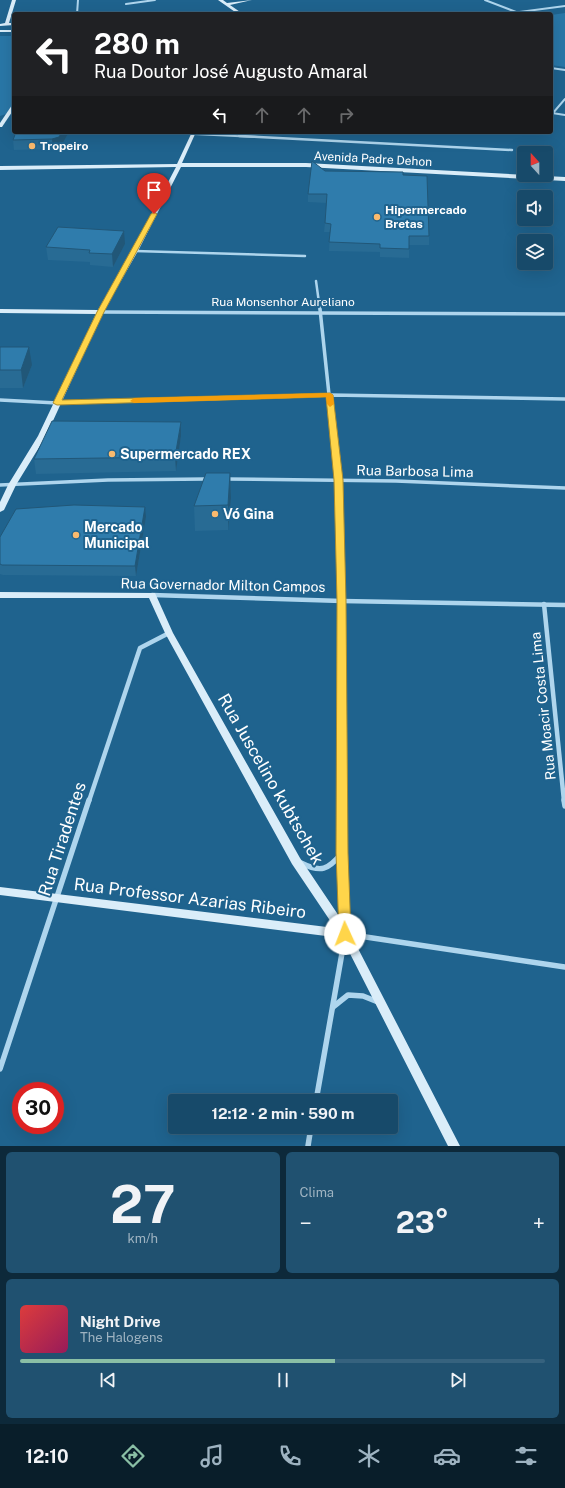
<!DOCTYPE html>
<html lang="pt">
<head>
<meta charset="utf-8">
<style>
  :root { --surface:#174a6a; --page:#205170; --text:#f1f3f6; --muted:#9eb3c1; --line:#36627e; --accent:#8abfa5 }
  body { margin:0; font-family:"Public Sans",sans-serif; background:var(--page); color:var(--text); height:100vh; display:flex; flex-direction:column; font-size:15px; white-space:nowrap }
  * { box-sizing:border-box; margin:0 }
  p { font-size:13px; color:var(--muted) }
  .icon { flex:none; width:22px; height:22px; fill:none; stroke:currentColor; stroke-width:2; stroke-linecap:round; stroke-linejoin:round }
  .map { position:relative; height:1146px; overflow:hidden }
  .drawer { display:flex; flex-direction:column; gap:6px; padding:6px; background:#0d293a; flex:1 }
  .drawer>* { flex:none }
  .banner { position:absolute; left:12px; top:12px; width:541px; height:122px; border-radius:4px; box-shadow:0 4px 16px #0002,0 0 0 1px var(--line); background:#202124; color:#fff; overflow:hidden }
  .needle { width:26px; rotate:339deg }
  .tools { position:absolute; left:517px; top:146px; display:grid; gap:8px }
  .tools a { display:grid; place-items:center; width:36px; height:36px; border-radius:4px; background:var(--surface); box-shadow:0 4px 16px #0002,0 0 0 1px var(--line); font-size:20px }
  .speed { position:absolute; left:12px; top:1082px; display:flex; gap:8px; font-size:20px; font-weight:700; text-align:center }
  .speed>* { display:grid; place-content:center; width:52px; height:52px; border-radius:50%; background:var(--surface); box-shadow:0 4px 16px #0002,0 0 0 1px var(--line); line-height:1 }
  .speed .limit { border:6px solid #d22; background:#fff; color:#111 }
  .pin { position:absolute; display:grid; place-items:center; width:34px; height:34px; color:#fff; margin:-41px -17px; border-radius:50% 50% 50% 0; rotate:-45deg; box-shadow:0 0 4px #0007 }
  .pin .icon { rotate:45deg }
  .me { position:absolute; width:44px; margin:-22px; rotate:358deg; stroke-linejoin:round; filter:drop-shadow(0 0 3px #0008) }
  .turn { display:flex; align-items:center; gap:14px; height:84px; padding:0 16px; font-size:18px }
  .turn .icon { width:52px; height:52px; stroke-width:2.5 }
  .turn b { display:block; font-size:28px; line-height:34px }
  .lanes { display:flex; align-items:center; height:38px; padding:0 16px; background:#0003; justify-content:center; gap:20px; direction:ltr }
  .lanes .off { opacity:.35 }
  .big { font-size:30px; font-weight:700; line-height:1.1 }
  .drawer .card { flex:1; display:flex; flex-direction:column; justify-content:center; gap:6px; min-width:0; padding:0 14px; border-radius:6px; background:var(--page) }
  .drawer .dial { align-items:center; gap:0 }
  .dial b { font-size:52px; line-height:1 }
  .song { display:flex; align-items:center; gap:12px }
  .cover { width:48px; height:48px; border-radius:6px; background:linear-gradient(135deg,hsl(0 70% 55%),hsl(330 70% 35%)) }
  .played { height:4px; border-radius:2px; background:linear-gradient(90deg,var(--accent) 60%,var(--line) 60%) }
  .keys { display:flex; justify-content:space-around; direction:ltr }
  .heat { display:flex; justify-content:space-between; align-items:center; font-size:22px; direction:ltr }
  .drawer .tiles { flex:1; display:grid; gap:6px; grid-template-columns:1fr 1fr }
  .card:last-child { grid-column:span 2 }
  .trip { position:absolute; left:168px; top:1094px; width:230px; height:40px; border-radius:4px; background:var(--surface); box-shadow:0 4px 16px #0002,0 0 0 1px var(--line); font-weight:700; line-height:40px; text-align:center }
  .menu { display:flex; height:64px; justify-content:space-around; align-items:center; background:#091e2a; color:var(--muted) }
  .menu .icon { width:28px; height:28px }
  .menu .active { color:var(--accent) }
  .menu b { font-size:18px; color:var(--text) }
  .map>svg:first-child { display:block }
</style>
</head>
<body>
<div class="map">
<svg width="565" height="1146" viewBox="0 0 565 1146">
  <rect width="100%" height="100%" fill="#1f638e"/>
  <!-- green -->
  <g fill="#2977a7">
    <path d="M565,13V67L551,65V15Z"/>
    <path d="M0,36H14V102L6,114L0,116Z"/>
  </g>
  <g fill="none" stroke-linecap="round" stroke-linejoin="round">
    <!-- street-far4 -->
    <g stroke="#aed5ed" stroke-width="2">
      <path d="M485,0L516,12"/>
      <path d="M126,4L155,0"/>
      <path d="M77,14L78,0"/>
      <path d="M504,14L565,6"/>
      <path d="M551,68L565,70"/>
      <path d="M552,113L565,115"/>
      <path d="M553,113L565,99"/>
      <path d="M193,134L258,137"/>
    </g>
    <!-- street-far3 -->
    <g stroke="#aed5ed" stroke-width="2.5">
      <path d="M239,136L512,150"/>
      <path d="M135,251L305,256"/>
      <path d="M316,281L320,310"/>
    </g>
    <!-- street-far2 -->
    <g stroke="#aed5ed" stroke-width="3.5">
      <path d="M320,309L338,480L340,527"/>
      <path d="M100,312L565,314"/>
      <path d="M0,400L57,403L330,395L565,399"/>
      <path d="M226,479L396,481L565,488"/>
      <path d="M0,485L108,480L207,479"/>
    </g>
    <!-- street-far1 -->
    <g stroke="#aed5ed" stroke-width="4.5">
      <path d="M340,526L342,601V801"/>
      <path d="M152,595L342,601L565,605"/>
      <path d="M544,604L564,801"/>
      <path d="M89,801L140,648L169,633"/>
    </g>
    <!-- street -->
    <g stroke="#aed5ed" stroke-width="5.5">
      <path d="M342,800V853L345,929"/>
      <path d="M564,800L565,806"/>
      <path d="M301,863C321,873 328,870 342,853"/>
      <path d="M346,934L565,967"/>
      <path d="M333,1007L348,995L363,996L378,1002"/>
      <path d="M0,1069L89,800"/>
      <path d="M316,1101L345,936"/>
      <path d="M308,1146L311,1127"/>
    </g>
    <!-- secondary -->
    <g fill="#daedf9" fill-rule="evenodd">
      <path d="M12,0H16L9,23H14V25L0,26V24L5,23Z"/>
      <path d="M218,0H223L227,3L252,0L230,5L243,14H238Z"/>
      <rect x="0" y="30" width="14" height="2"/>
      <path d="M12,105H14V109L2,127H0V123Z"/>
      <path d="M192,132H196L182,163H306L565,177V181L306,167H181L138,251L103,312L46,436L16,485L4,510L0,512V502L8,485L38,436L96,314L0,313V309L98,310L132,251L176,167L0,170V166L177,164Z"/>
      <path d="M0,592L155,593L173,633L300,858L349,931L460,1146H448L342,938L0,895V887L335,928L292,864L165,633L149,598H0Z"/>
    </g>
  </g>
  <!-- wall -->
  <g fill="#286b94">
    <path d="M69,132L60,148L53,149L14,150L13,140Z"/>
    <path d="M325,171L403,175L429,236V245H409V258L380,257V252L329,251L330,232H324L327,203L308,202V194Z"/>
    <path d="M125,244L113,267L90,265V262L48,260L46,247Z"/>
    <path d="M0,347L32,365L23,388H0Z"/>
    <path d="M181,422V436L176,471L36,474L34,459Z"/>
    <path d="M230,473L231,498L228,530L195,531L194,506Z"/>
    <path d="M146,517L136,576L3,575L0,574V537Z"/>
  </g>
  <!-- shaded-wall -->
  <g fill="#215778">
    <path d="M62,132H69L60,148L53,149L52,139Z"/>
    <path d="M124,231L125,244L113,267L112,254Z"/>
    <path d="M29,347L32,365L23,388L21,370Z"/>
    <path d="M181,422V436L176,471L175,457Z"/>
    <path d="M230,473L231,498L228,530V505Z"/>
    <path d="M145,507L146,517L136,576L135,566Z"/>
  </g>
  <!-- building -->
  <g fill="#2f7cac" stroke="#215778">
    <path d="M16,132H62L59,137L52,139L13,140Z"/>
    <path d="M312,161L325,171L403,172V175L427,176L429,236H409V249L380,248V244L329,242L331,224L325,223L327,194H308Z"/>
    <path d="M58,227L124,231L112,254L89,253L90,250L46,247Z"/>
    <path d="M0,347H29L21,370H0Z"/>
    <path d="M52,421L181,422L175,457L34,459Z"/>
    <path d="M206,473H230L228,505L194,506Z"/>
    <path d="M74,505L145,507L135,566L2,565L0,564V537L16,509Z"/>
  </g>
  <!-- route -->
  <path fill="#ffd54a" stroke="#a68a30" d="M154,212L157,214L104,312L62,400L330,393L333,395L343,480L346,601L348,853L351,934L349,937L345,939L341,937L339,934L336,853L337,601L334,480L326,397L57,405L53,403L97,312L151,214Z"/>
  <!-- slow -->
  <path fill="#f59e0b" d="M330,393L333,395L334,404L330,407L327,404L326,397L134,403L130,401L134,398Z"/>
  <!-- markers -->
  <g fill="#faba6e" stroke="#1f638e" stroke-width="1.5">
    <circle cx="32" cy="146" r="4"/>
    <circle cx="377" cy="217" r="4"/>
    <circle cx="112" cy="454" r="4"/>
    <circle cx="215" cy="514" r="4"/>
    <circle cx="76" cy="535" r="4"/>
  </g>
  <g text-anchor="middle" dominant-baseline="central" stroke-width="4" stroke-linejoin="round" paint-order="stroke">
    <!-- far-poi labels -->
    <g font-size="12" font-weight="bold" fill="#fff" stroke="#1f638e" text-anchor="start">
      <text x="40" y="146">Tropeiro</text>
      <text x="385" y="210">Hipermercado<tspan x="385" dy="14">Bretas</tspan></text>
    </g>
    <!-- far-street labels -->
    <g font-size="12" fill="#fff" stroke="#1f638e">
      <text transform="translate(373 159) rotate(3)">Avenida Padre Dehon</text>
      <text x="283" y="302">Rua Monsenhor Aureliano</text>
    </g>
    <!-- poi labels -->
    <g font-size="14" font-weight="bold" fill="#fff" stroke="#1f638e" text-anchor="start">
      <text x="120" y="454">Supermercado REX</text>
      <text x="223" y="514">Vó Gina</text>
      <text x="84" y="527">Mercado<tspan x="84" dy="16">Municipal</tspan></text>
    </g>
    <!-- street labels -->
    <g font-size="14" fill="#fff" stroke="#1f638e">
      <text transform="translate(415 471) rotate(1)">Rua Barbosa Lima</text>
      <text transform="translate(223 585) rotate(1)">Rua Governador Milton Campos</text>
      <text transform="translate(543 706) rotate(-96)">Rua Moacir Costa Lima</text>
    </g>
    <!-- near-street labels -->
    <g font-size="17" fill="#fff" stroke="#1f638e">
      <text transform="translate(271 779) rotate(60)">Rua Juscelino kubtschek</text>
      <text transform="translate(62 839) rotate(-72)">Rua Tiradentes</text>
      <text transform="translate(190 898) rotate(7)">Rua Professor Azarias Ribeiro</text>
    </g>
  </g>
</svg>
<div class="tools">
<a><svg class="needle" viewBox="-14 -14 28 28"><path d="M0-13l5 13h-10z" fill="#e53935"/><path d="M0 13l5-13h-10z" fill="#9eb3c1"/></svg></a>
<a><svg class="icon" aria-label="sound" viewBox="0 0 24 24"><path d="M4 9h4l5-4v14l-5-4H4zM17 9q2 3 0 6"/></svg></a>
<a><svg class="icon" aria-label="layers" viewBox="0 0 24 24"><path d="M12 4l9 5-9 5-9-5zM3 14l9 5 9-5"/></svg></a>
</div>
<div class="speed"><div class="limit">30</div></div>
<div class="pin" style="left:154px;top:214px;background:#d93025"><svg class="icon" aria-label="arrive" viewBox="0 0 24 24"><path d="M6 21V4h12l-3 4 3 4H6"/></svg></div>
<svg class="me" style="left:345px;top:934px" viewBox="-20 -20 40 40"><circle r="19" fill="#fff"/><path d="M0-13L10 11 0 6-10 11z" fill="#ffd54a"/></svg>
<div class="trip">12:12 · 2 min · 590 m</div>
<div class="banner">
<div class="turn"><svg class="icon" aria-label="left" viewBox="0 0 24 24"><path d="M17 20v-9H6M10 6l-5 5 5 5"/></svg><div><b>280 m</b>Rua Doutor José Augusto Amaral</div></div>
<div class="lanes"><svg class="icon" aria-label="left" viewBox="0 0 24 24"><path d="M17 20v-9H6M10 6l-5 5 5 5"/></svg><svg class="icon off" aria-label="ahead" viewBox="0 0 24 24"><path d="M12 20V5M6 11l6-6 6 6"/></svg><svg class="icon off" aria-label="ahead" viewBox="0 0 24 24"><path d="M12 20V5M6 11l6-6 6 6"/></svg><svg class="icon off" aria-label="right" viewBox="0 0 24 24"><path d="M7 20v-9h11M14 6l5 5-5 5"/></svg></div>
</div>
</div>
<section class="drawer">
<div class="tiles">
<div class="card dial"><b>27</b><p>km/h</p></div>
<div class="card"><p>Clima</p>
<div class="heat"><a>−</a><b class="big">23°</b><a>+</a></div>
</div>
<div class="card">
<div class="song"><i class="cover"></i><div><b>Night Drive</b><p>The Halogens</p></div></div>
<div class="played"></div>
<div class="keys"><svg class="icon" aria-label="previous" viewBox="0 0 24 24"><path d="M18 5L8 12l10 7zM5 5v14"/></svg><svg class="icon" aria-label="pause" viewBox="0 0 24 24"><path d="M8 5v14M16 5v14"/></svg><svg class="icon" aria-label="next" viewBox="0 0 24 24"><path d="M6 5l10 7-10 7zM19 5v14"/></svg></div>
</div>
</div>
</section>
<nav class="menu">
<b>12:10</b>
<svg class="icon active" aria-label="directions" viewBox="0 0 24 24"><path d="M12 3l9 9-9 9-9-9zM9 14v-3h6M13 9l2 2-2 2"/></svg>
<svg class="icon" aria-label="music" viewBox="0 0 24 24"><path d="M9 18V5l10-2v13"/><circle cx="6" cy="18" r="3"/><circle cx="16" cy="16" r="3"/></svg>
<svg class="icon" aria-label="phone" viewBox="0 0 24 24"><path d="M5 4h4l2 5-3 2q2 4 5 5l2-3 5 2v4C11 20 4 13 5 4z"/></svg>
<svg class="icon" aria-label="climate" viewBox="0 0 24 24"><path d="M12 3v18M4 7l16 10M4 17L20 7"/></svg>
<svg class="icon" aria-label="car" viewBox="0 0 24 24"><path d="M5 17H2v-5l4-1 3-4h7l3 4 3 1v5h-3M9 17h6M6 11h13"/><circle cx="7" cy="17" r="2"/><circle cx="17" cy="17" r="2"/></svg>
<svg class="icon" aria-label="filters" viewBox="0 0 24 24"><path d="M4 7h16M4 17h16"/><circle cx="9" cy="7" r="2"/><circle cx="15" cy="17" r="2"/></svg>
</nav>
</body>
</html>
